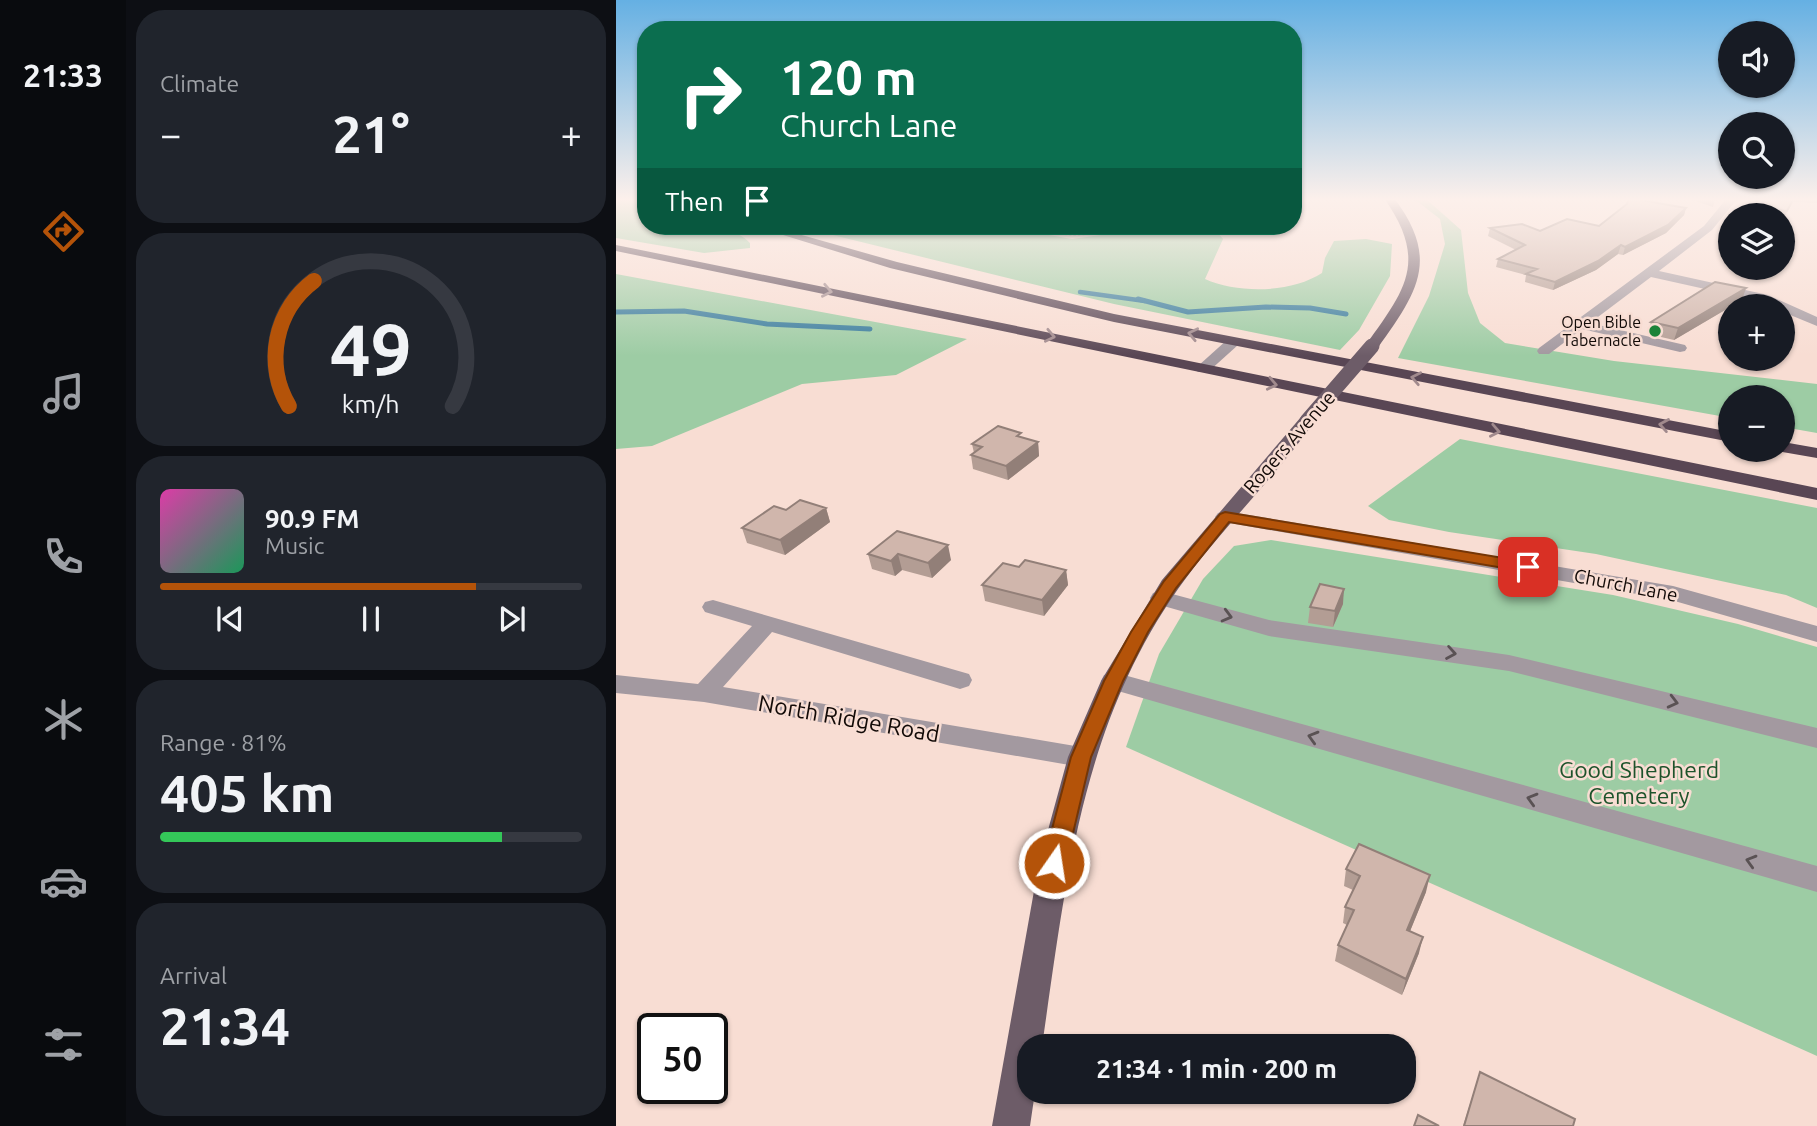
<!DOCTYPE html>
<html lang="en">
<head>
<meta charset="utf-8">
<style>
  :root { --surface:#171b24; --page:#20242c; --text:#f1f3f6; --muted:#9ea1a6; --line:#363941; --accent:#b45309 }
  body { margin:0; font-family:Ubuntu,sans-serif; background:var(--page); color:var(--text); height:100vh; display:flex; flex-direction:column; font-size:26px; white-space:nowrap }
  * { box-sizing:border-box; margin:0 }
  p { font-size:23px; color:var(--muted) }
  .icon { flex:none; width:38px; height:38px; fill:none; stroke:currentColor; stroke-width:2; stroke-linecap:round; stroke-linejoin:round }
  .map { position:relative; flex:1; overflow:hidden }
  .side { display:flex; flex-direction:column; gap:10px; padding:10px; background:#0d0f14; width:490px }
  .side>* { flex:none }
  .hud { position:absolute; left:21px; top:21px; width:665px; height:214px; border-radius:28px; box-shadow:0 2px 5px #0004; background:#0b6e4f; color:#fff; overflow:hidden }
  .tools { position:absolute; left:1102px; top:21px; display:grid; gap:14px }
  .tools a { display:grid; place-items:center; width:77px; height:77px; border-radius:50%; background:var(--surface); box-shadow:0 2px 5px #0004; font-size:35px }
  .speed { position:absolute; left:21px; top:1013px; display:flex; gap:14px; font-size:35px; font-weight:700; text-align:center }
  .speed>* { display:grid; place-content:center; width:91px; height:91px; border-radius:50%; background:var(--surface); box-shadow:0 2px 5px #0004; line-height:1 }
  .speed .limit { border:4px solid #111; border-radius:10px; background:#fff; color:#111 }
  .pin { position:absolute; display:grid; place-items:center; width:60px; height:60px; color:#fff; margin:-30px; border-radius:14px; box-shadow:0 4px 10px #0006 }
  .me { position:absolute; width:77px; margin:-38px; rotate:13deg; stroke-linejoin:round; filter:drop-shadow(0 0 5px #0008) }
  .turn { display:flex; align-items:center; gap:24px; height:147px; padding:0 28px; font-size:32px }
  .turn .icon { width:91px; height:91px; stroke-width:2.5 }
  .turn b { display:block; font-size:49px; line-height:60px }
  .then { display:flex; align-items:center; height:66px; padding:0 28px; background:#0003; gap:14px; font-size:26px }
  .big { font-size:52px; font-weight:700; line-height:1.1 }
  .side .card { flex:1; display:flex; flex-direction:column; justify-content:center; gap:10px; min-width:0; padding:0 24px; border-radius:28px; background:var(--page) }
  .side .dial { align-items:center; gap:0 }
  .dial svg { height:182px; overflow:visible; fill:none; stroke:var(--line); stroke-width:7; stroke-linecap:round; text-anchor:middle }
  .dial text { fill:var(--text); stroke:none }
  .song { display:flex; align-items:center; gap:21px }
  .cover { width:84px; height:84px; border-radius:10px; background:linear-gradient(135deg,hsl(320 70% 55%),hsl(150 70% 35%)) }
  .played { height:7px; border-radius:4px; background:linear-gradient(90deg,var(--accent) 75%,var(--line) 75%) }
  .keys { display:flex; justify-content:space-around; direction:ltr }
  .heat { display:flex; justify-content:space-between; align-items:center; font-size:38px; direction:ltr }
  .charge { height:10px; border-radius:5px; background:linear-gradient(90deg,#34c759 81%,var(--line) 0) }
  .trip { position:absolute; left:401px; top:1034px; width:399px; height:70px; border-radius:28px; background:var(--surface); box-shadow:0 2px 5px #0004; font-weight:700; line-height:70px; text-align:center }
  main { display:flex; flex:1; min-height:0 }
  .tab-bar { display:flex; flex-direction:column; width:126px; justify-content:space-around; align-items:center; background:#090b0e; color:var(--muted) }
  .tab-bar .icon { width:49px; height:49px }
  .tab-bar .current { color:var(--accent) }
  .tab-bar b { font-size:32px; color:var(--text) }
  .map>svg:first-child { display:block }
</style>
</head>
<body>
<main>
<nav class="tab-bar">
<b>21:33</b>
<svg class="icon current" aria-label="directions" viewBox="0 0 24 24"><path d="M12 3l9 9-9 9-9-9zM9 14v-3h6M13 9l2 2-2 2"/></svg>
<svg class="icon" aria-label="music" viewBox="0 0 24 24"><path d="M9 18V5l10-2v13"/><circle cx="6" cy="18" r="3"/><circle cx="16" cy="16" r="3"/></svg>
<svg class="icon" aria-label="phone" viewBox="0 0 24 24"><path d="M5 4h4l2 5-3 2q2 4 5 5l2-3 5 2v4C11 20 4 13 5 4z"/></svg>
<svg class="icon" aria-label="climate" viewBox="0 0 24 24"><path d="M12 3v18M4 7l16 10M4 17L20 7"/></svg>
<svg class="icon" aria-label="car" viewBox="0 0 24 24"><path d="M5 17H2v-5l4-1 3-4h7l3 4 3 1v5h-3M9 17h6M6 11h13"/><circle cx="7" cy="17" r="2"/><circle cx="17" cy="17" r="2"/></svg>
<svg class="icon" aria-label="filters" viewBox="0 0 24 24"><path d="M4 7h16M4 17h16"/><circle cx="9" cy="7" r="2"/><circle cx="15" cy="17" r="2"/></svg>
</nav>
<section class="side">
<div class="card"><p>Climate</p>
<div class="heat"><a>−</a><b class="big">21°</b><a>+</a></div>
</div>
<div class="card dial"><svg viewBox="0 0 100 80">
<path d="M14 69A42 42 0 1 1 86 69"/>
<path d="M14 69A42 42 0 0 1 25 14" stroke="#b45309"/>
<text x="50" y="56" font-size="32" font-weight="700">49</text>
<text x="50" y="72" font-size="11">km/h</text>
</svg></div>
<div class="card">
<div class="song"><i class="cover"></i><div><b>90.9 FM</b><p>Music</p></div></div>
<div class="played"></div>
<div class="keys"><svg class="icon" aria-label="previous" viewBox="0 0 24 24"><path d="M18 5L8 12l10 7zM5 5v14"/></svg><svg class="icon" aria-label="pause" viewBox="0 0 24 24"><path d="M8 5v14M16 5v14"/></svg><svg class="icon" aria-label="next" viewBox="0 0 24 24"><path d="M6 5l10 7-10 7zM19 5v14"/></svg></div>
</div>
<div class="card"><p>Range · 81%</p><b class="big">405 km</b><div class="charge"></div></div>
<div class="card"><p>Arrival</p><b class="big">21:34</b></div>
</section>
<div class="map">
<svg width="1201" height="1126" viewBox="0 0 1201 1126">
  <rect width="100%" height="100%" fill="#f8ddd3"/>
  <!-- green -->
  <g fill="#9dcca4">
    <path d="M0,198H16L30,204V226C61,226 110,218 134,243V248L88,253L0,238Z"/>
    <path d="M797,198H809L845,230L852,293L864,323L889,343L998,361L1201,384V433L1167,427V397H1115V418L782,358L813,296L829,244L824,219Z"/>
    <path d="M180,226H399L410,231L456,239L485,235L506,226H596L607,239L589,279C623,294 675,293 706,273L709,258L718,241L750,239L776,244L774,276L743,330L724,350L498,304Z"/>
    <path d="M0,274L351,339L280,375L186,384L36,446L0,449Z"/>
    <path d="M844,439L1201,508V608L1170,595L980,554L833,532L773,520L752,506Z"/>
    <path d="M655,540L997,595L1122,624L1201,647V1056L510,747L543,654L587,579L618,546Z"/>
  </g>
  <g fill="none" stroke-linecap="round" stroke-linejoin="round">
    <!-- stream-far1 -->
    <path stroke="#347a9b" stroke-width="4.5" d="M464,292L529,301"/>
    <!-- stream -->
    <g stroke="#347a9b" stroke-width="5">
      <path d="M522,299L572,312L650,307L694,308L730,314"/>
      <path d="M0,312L68,311L151,324L254,329"/>
    </g>
    <!-- path -->
    <path stroke="#b09b93" stroke-width="2.5" stroke-dasharray="2.5 2" stroke-linecap="butt" d="M418,226C444,237 472,237 498,226"/>
    <!-- minor -->
    <g fill="#a399a0" fill-rule="evenodd">
      <path d="M1111,198H1122L1096,230L1043,271L1152,295L1201,317V326L1167,312V306H1154L1143,301L1035,277L974,323L1069,345L1071,348L1069,351L1064,352L966,329L933,354H923L921,351L923,348L1088,226Z"/>
      <path d="M1157,198H1201V203L1162,201Z"/>
      <path d="M617,338L624,342L622,345L592,372H582L579,369L582,366L612,339Z"/>
      <path d="M609,511L1057,586L1201,626V642L1055,600L602,521L599,517L602,513Z"/>
      <path d="M545,591L653,620L893,655L1201,728V748L893,671L653,636L537,603L534,598L537,593Z"/>
      <path d="M97,600L353,674L356,680L353,686L344,689L156,632L107,687L465,747L474,750L478,757L474,764L465,767L88,702L0,693V675L82,684L136,626L89,612L86,607L89,602Z"/>
      <path d="M497,672L1201,866V892L488,687L485,681L488,675Z"/>
    </g>
    <!-- major -->
    <g fill="#6d5c68" fill-rule="evenodd">
      <path d="M768,198H778C825,260 801,293 761,349L756,350L749,346C789,290 813,262 768,198Z"/>
      <path d="M691,416L699,421C657,480 604,530 562,589C464,729 450,883 426,1046H413V1092H419L414,1126H376L423,863L452,757L485,681L546,580L685,417Z"/>
    </g>
    <!-- highway -->
    <g fill="#594654" fill-rule="evenodd">
      <path d="M138,226H154L281,262L498,314L1115,432V442L498,322L274,268Z"/>
      <path d="M0,245L1201,488V500L0,251Z"/>
      <path d="M1167,442L1201,448V458L1161,451L1167,450Z"/>
    </g>
    <!-- major-bridge -->
    <path stroke="#6d5c68" stroke-width="15" d="M691,421L756,346"/>
  </g>
  <!-- wall -->
  <g fill="#b39d94">
    <path d="M1071,198H1099L1097,207Z"/>
    <path d="M1175,204L1169,216L1142,212L1144,207Z"/>
    <path d="M1070,208L1068,215L1050,233L1007,255L1002,254L980,270L937,290L909,282L910,275L880,267L882,259L900,250L872,236L874,228L924,231L983,226Z"/>
    <path d="M1126,300L1058,340L1032,334L1035,322Z"/>
    <path d="M406,438L422,442L423,456L392,480L357,469L355,455L358,453L356,444Z"/>
    <path d="M210,508L214,522L169,555L131,543L126,528L170,510Z"/>
    <path d="M281,531L335,560L316,578L286,570L279,576L256,569L252,554Z"/>
    <path d="M403,567L450,570L452,585L428,616L369,601L366,585Z"/>
    <path d="M727,604L717,627L692,623L694,607Z"/>
    <path d="M730,869L810,892L794,931L803,953L786,995L719,961L722,945L731,925L727,923L729,907L737,890L728,886Z"/>
    <path d="M864,1072L957,1126H847Z"/>
  </g>
  <!-- shaded-wall -->
  <g fill="#927f78">
    <path d="M1070,208L1068,215L1050,233L1007,255L1009,247Z"/>
    <path d="M1005,245L1002,254L980,270L937,290L939,282Z"/>
    <path d="M1130,288L1126,300L1058,340L1062,328Z"/>
    <path d="M422,442L423,456L392,480L390,466Z"/>
    <path d="M210,508L214,522L169,555L164,540Z"/>
    <path d="M332,545L335,560L316,578L312,563Z"/>
    <path d="M282,554L286,570L279,576L275,561Z"/>
    <path d="M450,570L452,585L428,616L426,600Z"/>
    <path d="M728,589L727,604L717,627L719,611Z"/>
    <path d="M814,875L810,892L788,946L791,930Z"/>
    <path d="M807,937L803,953L786,995L790,979Z"/>
  </g>
  <!-- building -->
  <g fill="#d0b6ac" stroke="#927f78" stroke-width="2">
    <path d="M1013,198L1070,208L1052,225L1009,247L1005,245L982,261L939,282L910,274L921,269L882,259L909,245L874,228L906,224L924,231L951,219L983,226L1011,204Z"/>
    <path d="M1148,198H1163L1177,200L1171,211L1144,207Z"/>
    <path d="M1099,282L1130,288L1062,328L1035,322Z"/>
    <path d="M382,426L405,433L401,436L422,442L390,466L355,455L366,447L356,444Z"/>
    <path d="M184,500L210,508L164,540L126,528L158,506L170,510Z"/>
    <path d="M281,531L332,545L312,563L282,554L275,561L252,554Z"/>
    <path d="M409,560L450,570L426,600L366,585L387,563L403,567Z"/>
    <path d="M704,584L728,589L719,611L694,607Z"/>
    <path d="M743,844L814,875L791,930L807,937L790,979L722,945L738,910L729,907L744,876L730,869Z"/>
    <path d="M864,1072L959,1119L957,1126H848Z"/>
    <path d="M802,1115L823,1126H798Z"/>
  </g>
  <!-- one-way arrows -->
  <defs><path id="oneway-chevron" d="M-2-3.5L2.5 0L-2 3.5" fill="none" stroke-width="1.6" stroke-linecap="round" stroke-linejoin="round" transform="scale(1.75)"/></defs>
  <g stroke="#a18a8d">
    <use href="#oneway-chevron" transform="translate(211 291) rotate(11)"/>
    <use href="#oneway-chevron" transform="translate(577 334) rotate(-168)"/>
    <use href="#oneway-chevron" transform="translate(434 336) rotate(12)"/>
    <use href="#oneway-chevron" transform="translate(800 378) rotate(-169)"/>
    <use href="#oneway-chevron" transform="translate(656 384) rotate(12)"/>
    <use href="#oneway-chevron" transform="translate(1048 425) rotate(-170)"/>
    <use href="#oneway-chevron" transform="translate(879 431) rotate(11)"/>
  </g>
  <g stroke="#5a5254">
    <use href="#oneway-chevron" transform="translate(611 616) rotate(15)"/>
    <use href="#oneway-chevron" transform="translate(835 653) rotate(10)"/>
    <use href="#oneway-chevron" transform="translate(1057 702) rotate(14)"/>
    <use href="#oneway-chevron" transform="translate(697 737) rotate(-164)"/>
    <use href="#oneway-chevron" transform="translate(916 799) rotate(-164)"/>
    <use href="#oneway-chevron" transform="translate(1135 861) rotate(-164)"/>
  </g>
  <!-- sky -->
  <linearGradient id="sky" x2="0" y2="1"><stop stop-color="#65b0e3"/><stop offset="0.56" stop-color="#fcf0eb"/><stop offset="1" stop-color="#fcf0eb" stop-opacity="0"/></linearGradient>
  <rect width="1201" height="356" fill="url(#sky)"/>
  <!-- route -->
  <path fill="#b45309" stroke="#753606" stroke-width="2" d="M609,512L912,562L920,567L912,572L613,522L560,588L532,632L507,681L475,757L450,863L446,870L438,873L430,870L427,863L455,757L488,681L515,632L548,581L604,514Z"/>
  <!-- markers -->
  <circle fill="#1b8339" stroke="#f8ddd3" stroke-width="2.5" cx="1039" cy="331" r="7"/>
  <g text-anchor="middle" dominant-baseline="central" stroke-width="5" stroke-linejoin="round" paint-order="stroke">
    <!-- far-poi labels -->
    <g font-size="16" fill="#120a07" stroke="#f8ddd3" text-anchor="end">
      <text x="1025" y="322">Open Bible<tspan x="1025" dy="18">Tabernacle</tspan></text>
    </g>
    <!-- street labels -->
    <g font-size="19" fill="#120a07" stroke="#f8ddd3">
      <text transform="translate(673 442) rotate(-49)">Rogers Avenue</text>
      <text transform="translate(1010 585) rotate(11)">Church Lane</text>
    </g>
    <!-- near-street labels -->
    <g font-size="23" fill="#120a07" stroke="#f8ddd3">
      <text transform="translate(233 718) rotate(10)">North Ridge Road</text>
    </g>
    <!-- near-park labels -->
    <g font-size="23" fill="#1d532b" stroke="#f8ddd3">
      <text x="1023" y="769">Good Shepherd<tspan x="1023" dy="26">Cemetery</tspan></text>
    </g>
  </g>
</svg>
<div class="tools">
<a><svg class="icon" aria-label="sound" viewBox="0 0 24 24"><path d="M4 9h4l5-4v14l-5-4H4zM17 9q2 3 0 6"/></svg></a>
<a><svg class="icon" aria-label="search" viewBox="0 0 24 24"><circle cx="10" cy="10" r="6"/><path d="M15 15l6 6"/></svg></a>
<a><svg class="icon" aria-label="layers" viewBox="0 0 24 24"><path d="M12 4l9 5-9 5-9-5zM3 14l9 5 9-5"/></svg></a>
<a>+</a>
<a>−</a>
</div>
<div class="speed"><div class="limit">50</div></div>
<div class="pin" style="left:912px;top:567px;background:#d93025"><svg class="icon" aria-label="arrive" viewBox="0 0 24 24"><path d="M6 21V4h12l-3 4 3 4H6"/></svg></div>
<svg class="me" style="left:438px;top:863px" viewBox="-20 -20 40 40"><circle r="17" fill="#b45309" stroke="#fff" stroke-width="3"/><path d="M0-11L8 9 0 5-8 9z" fill="#fff"/></svg>
<div class="trip">21:34 · 1 min · 200 m</div>
<div class="hud">
<div class="turn"><svg class="icon" aria-label="right" viewBox="0 0 24 24"><path d="M7 20v-9h11M14 6l5 5-5 5"/></svg><div><b>120 m</b>Church Lane</div></div>
<div class="then">Then<svg class="icon" aria-label="arrive" viewBox="0 0 24 24"><path d="M6 21V4h12l-3 4 3 4H6"/></svg></div>
</div>
</div>
</main>
</body>
</html>
